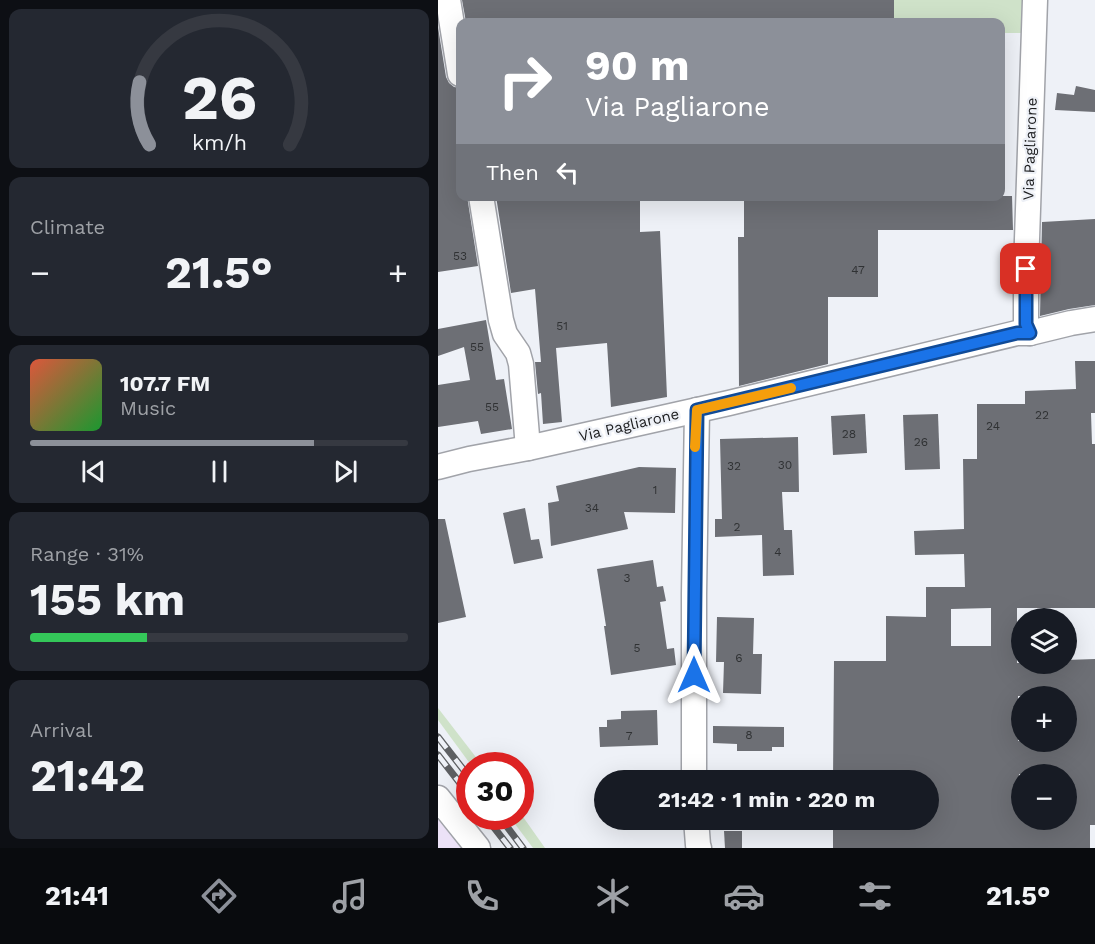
<!DOCTYPE html>
<html lang="en">
<head>
<meta charset="utf-8">
<style>
  :root { --surface:#171b24; --page:#242831; --text:#f1f3f6; --muted:#9ea1a6; --line:#363941; --accent:#8c9099 }
  body { margin:0; font-family:"Work Sans",sans-serif; background:var(--page); color:var(--text); height:100vh; display:flex; flex-direction:column; font-size:22px; white-space:nowrap }
  * { box-sizing:border-box; margin:0 }
  p { font-size:20px; color:var(--muted) }
  .icon { flex:none; width:33px; height:33px; fill:none; stroke:currentColor; stroke-width:2; stroke-linecap:round; stroke-linejoin:round }
  .map { position:relative; flex:1; overflow:hidden }
  .sheet { display:flex; flex-direction:column; gap:9px; padding:9px; background:#0d0f14; width:438px }
  .sheet>* { flex:none }
  .banner { position:absolute; left:18px; top:18px; width:549px; height:183px; border-radius:12px; box-shadow:0 6px 24px #0002; background:#8c9099; color:#fff; overflow:hidden }
  .controls { position:absolute; left:573px; top:608px; display:grid; gap:12px }
  .controls a { display:grid; place-items:center; width:66px; height:66px; border-radius:50%; background:var(--surface); box-shadow:0 6px 24px #0002; font-size:30px }
  .speed { position:absolute; left:18px; top:752px; display:flex; gap:12px; font-size:30px; font-weight:700; text-align:center }
  .speed>* { display:grid; place-content:center; width:78px; height:78px; border-radius:50%; background:var(--surface); box-shadow:0 6px 24px #0002; line-height:1 }
  .speed .limit { border:9px solid #d22; background:#fff; color:#111 }
  .pin { position:absolute; display:grid; place-items:center; width:51px; height:51px; color:#fff; margin:-26px; border-radius:12px; box-shadow:0 3px 9px #0006 }
  .me { position:absolute; width:66px; margin:-33px; rotate:0deg; stroke-linejoin:round; filter:drop-shadow(0 0 4px #0008) }
  .turn { display:flex; align-items:center; gap:21px; height:126px; padding:0 30px; font-size:27px }
  .turn .icon { width:78px; height:78px; stroke-width:2.5 }
  .turn b { display:block; font-size:42px; line-height:51px }
  .then { display:flex; align-items:center; height:57px; padding:0 30px; background:#0003; gap:12px; font-size:22px }
  .big { font-size:45px; font-weight:700; line-height:1.1 }
  .sheet .widget { flex:1; display:flex; flex-direction:column; justify-content:center; gap:9px; min-width:0; padding:0 21px; border-radius:12px; background:var(--page) }
  .sheet .dial { align-items:center; gap:0 }
  .dial svg { height:156px; overflow:visible; fill:none; stroke:var(--line); stroke-width:7; stroke-linecap:round; text-anchor:middle }
  .dial text { fill:var(--text); stroke:none }
  .song { display:flex; align-items:center; gap:18px }
  .cover { width:72px; height:72px; border-radius:9px; background:linear-gradient(135deg,hsl(10 70% 55%),hsl(130 70% 35%)) }
  .played { height:6px; border-radius:3px; background:linear-gradient(90deg,var(--accent) 75%,var(--line) 75%) }
  .keys { display:flex; justify-content:space-around; direction:ltr }
  .heat { display:flex; justify-content:space-between; align-items:center; font-size:33px; direction:ltr }
  .charge { height:9px; border-radius:4px; background:linear-gradient(90deg,#34c759 31%,var(--line) 0) }
  .trip { position:absolute; left:156px; top:770px; width:345px; height:60px; border-radius:30px; background:var(--surface); box-shadow:0 6px 24px #0002; font-weight:700; line-height:60px; text-align:center }
  .tabs { display:flex; height:96px; justify-content:space-around; align-items:center; background:#090b0e; color:var(--muted) }
  .tabs .icon { width:42px; height:42px }
  .tabs .current { color:var(--accent) }
  .tabs b { font-size:27px; color:var(--text) }
  main { display:flex; flex:1; min-height:0 }
  .map>svg:first-child { display:block }
</style>
</head>
<body>
<main>
<section class="sheet">
<div class="widget dial"><svg viewBox="0 0 100 80">
<path d="M14 69A42 42 0 1 1 86 69"/>
<path d="M14 69A42 42 0 0 1 9 37" stroke="#8c9099"/>
<text x="50" y="56" font-size="32" font-weight="700">26</text>
<text x="50" y="72" font-size="11">km/h</text>
</svg></div>
<div class="widget"><p>Climate</p>
<div class="heat"><a>−</a><b class="big">21.5°</b><a>+</a></div>
</div>
<div class="widget">
<div class="song"><i class="cover"></i><div><b>107.7 FM</b><p>Music</p></div></div>
<div class="played"></div>
<div class="keys"><svg class="icon" aria-label="previous" viewBox="0 0 24 24"><path d="M18 5L8 12l10 7zM5 5v14"/></svg><svg class="icon" aria-label="pause" viewBox="0 0 24 24"><path d="M8 5v14M16 5v14"/></svg><svg class="icon" aria-label="next" viewBox="0 0 24 24"><path d="M6 5l10 7-10 7zM19 5v14"/></svg></div>
</div>
<div class="widget"><p>Range · 31%</p><b class="big">155 km</b><div class="charge"></div></div>
<div class="widget"><p>Arrival</p><b class="big">21:42</b></div>
</section>
<div class="map">
<svg width="657" height="848" viewBox="0 0 657 848">
  <rect width="100%" height="100%" fill="#eef1f7"/>
  <!-- commercial -->
  <path fill="#ece2f7" d="M0,819L23,848H0Z"/>
  <!-- green -->
  <g fill="#cfe2c9">
    <path d="M455,0H591L590,33H563L562,22H456Z"/>
    <path d="M0,708L44,765H33L0,720Z"/>
    <path d="M83,814L107,848H95L71,816H82Z"/>
  </g>
  <!-- building -->
  <g fill="#6d6f75" fill-rule="evenodd">
    <path d="M24,0H456V22H28Z"/>
    <path d="M0,27L8,77L11,83L16,87L22,88V196H29L40,266L0,272Z"/>
    <path d="M638,86L657,90V112L617,110L619,93L636,95Z"/>
    <path d="M58,196H202V232L222,231L229,397L173,407L169,343L118,348L124,422L105,424L103,393L100,394L97,362H103L97,289L73,293Z"/>
    <path d="M306,196H574L575,230H440V297H390V364L301,386L300,237H306Z"/>
    <path d="M657,219V305L631,309L602,316L604,222Z"/>
    <path d="M48,320L58,380L66,379L74,429L43,434L40,421L0,427V385L32,380L26,347L0,356V329Z"/>
    <path d="M637,361H657V413H653L654,444H657V608H579V663H628V660L657,659V825H652V848H395V819H490V780H395L396,661H448V616L488,617V587H527L526,554L477,555L476,531L526,529L525,459H539V404H587V391L638,389ZM553,608V646H513V609ZM580,696H628V741H580ZM581,774H628V819H582Z"/>
    <path d="M427,414L429,453L395,455L393,416Z"/>
    <path d="M500,414L502,469L467,470L465,415Z"/>
    <path d="M360,437L361,492H344L346,530H354L356,575L325,576L324,535L277,537V519H284L282,439Z"/>
    <path d="M201,467L238,468L237,513L186,512L190,529L113,546L110,503L121,501L118,486Z"/>
    <path d="M87,508L93,540L101,539L105,558L76,564L65,513Z"/>
    <path d="M0,519H7L28,617L0,623Z"/>
    <path d="M215,560L219,587L225,586L228,601L222,602L229,649L236,648L238,665L173,675L166,626H168L159,569Z"/>
    <path d="M279,617L316,618L315,654H324L323,694L285,693L286,662H278Z"/>
    <path d="M219,710L220,745L162,747L161,727H169V720L183,719V711Z"/>
    <path d="M275,726L346,727V747H334V751H299V744L275,743Z"/>
    <path d="M286,831H304V848H287Z"/>
  </g>
  <g fill="none" stroke-linecap="round" stroke-linejoin="round">
    <!-- minor casing -->
    <g stroke="#a1a3a9" stroke-width="27">
      <g id="minor">
        <path d="M10,0L22,74"/>
        <path d="M43,196L63,320L67,334L80,353L83,364L90,448"/>
        <path d="M592,333L588,324V269L597,0"/>
        <path d="M0,467L31,459L90,448L291,403L579,333H592L633,323L657,319"/>
        <path d="M256,780V594L259,410"/>
        <path d="M0,798L40,848"/>
        <path d="M258,819L260,845L261,848"/>
      </g>
    </g>
    <!-- minor -->
    <use href="#minor" stroke="#fff" stroke-width="24"/>
    <!-- rail casing -->
    <g stroke="#5e6063" stroke-width="7">
      <g id="rail">
        <path d="M0,737L32,778"/>
        <path d="M0,755L32,796"/>
        <path d="M47,816L72,848"/>
        <path d="M61,816L85,848"/>
      </g>
    </g>
    <!-- rail -->
    <use href="#rail" stroke="#eef1f7" stroke-width="4.5" stroke-dasharray="14" stroke-linecap="butt"/>
  </g>
  <g fill="none" stroke-linecap="round" stroke-linejoin="round">
    <!-- route casing -->
    <g stroke="#114b97" stroke-width="15">
      <path id="route" d="M256,675L259,410L579,333H592L588,324V269"/>
    </g>
    <!-- route -->
    <use href="#route" stroke="#1a73e8" stroke-width="10"/>
    <!-- slow -->
    <path stroke="#f59e0b" stroke-width="10" d="M257,447L259,410L353,388"/>
  </g>
  <g text-anchor="middle" dominant-baseline="central" stroke-width="4.5" stroke-linejoin="round" paint-order="stroke">
    <!-- number labels -->
    <g font-size="12" fill="#303234">
      <text x="22" y="256">53</text>
      <text x="420" y="270">47</text>
      <text x="124" y="326">51</text>
      <text x="39" y="347">55</text>
      <text x="54" y="407">55</text>
      <text x="604" y="415">22</text>
      <text x="555" y="426">24</text>
      <text x="411" y="434">28</text>
      <text x="483" y="442">26</text>
      <text x="347" y="465">30</text>
      <text x="296" y="466">32</text>
      <text x="217" y="490">1</text>
      <text x="154" y="508">34</text>
      <text x="299" y="527">2</text>
      <text x="340" y="552">4</text>
      <text x="189" y="578">3</text>
      <text x="199" y="648">5</text>
      <text x="301" y="658">6</text>
      <text x="311" y="735">8</text>
      <text x="191" y="736">7</text>
    </g>
    <!-- street labels -->
    <g font-size="15" fill="#1c1d1f" stroke="#eef1f7">
      <text transform="translate(592 149) rotate(-88)">Via Pagliarone</text>
      <text transform="translate(191 425) rotate(-13)">Via Pagliarone</text>
    </g>
  </g>
</svg>
<div class="controls">
<a><svg class="icon" aria-label="layers" viewBox="0 0 24 24"><path d="M12 4l9 5-9 5-9-5zM3 14l9 5 9-5"/></svg></a>
<a>+</a>
<a>−</a>
</div>
<div class="speed"><div class="limit">30</div></div>
<div class="pin" style="left:588px;top:269px;background:#d93025"><svg class="icon" aria-label="arrive" viewBox="0 0 24 24"><path d="M6 21V4h12l-3 4 3 4H6"/></svg></div>
<svg class="me" style="left:256px;top:675px" viewBox="-20 -20 40 40"><path d="M0-17L14 15 0 8-14 15z" fill="#1a73e8" stroke="#fff" stroke-width="4"/></svg>
<div class="trip">21:42 · 1 min · 220 m</div>
<div class="banner">
<div class="turn"><svg class="icon" aria-label="right" viewBox="0 0 24 24"><path d="M7 20v-9h11M14 6l5 5-5 5"/></svg><div><b>90 m</b>Via Pagliarone</div></div>
<div class="then">Then<svg class="icon" aria-label="left" viewBox="0 0 24 24"><path d="M17 20v-9H6M10 6l-5 5 5 5"/></svg></div>
</div>
</div>
</main>
<nav class="tabs">
<b>21:41</b>
<svg class="icon current" aria-label="directions" viewBox="0 0 24 24"><path d="M12 3l9 9-9 9-9-9zM9 14v-3h6M13 9l2 2-2 2"/></svg>
<svg class="icon" aria-label="music" viewBox="0 0 24 24"><path d="M9 18V5l10-2v13"/><circle cx="6" cy="18" r="3"/><circle cx="16" cy="16" r="3"/></svg>
<svg class="icon" aria-label="phone" viewBox="0 0 24 24"><path d="M5 4h4l2 5-3 2q2 4 5 5l2-3 5 2v4C11 20 4 13 5 4z"/></svg>
<svg class="icon" aria-label="climate" viewBox="0 0 24 24"><path d="M12 3v18M4 7l16 10M4 17L20 7"/></svg>
<svg class="icon" aria-label="car" viewBox="0 0 24 24"><path d="M5 17H2v-5l4-1 3-4h7l3 4 3 1v5h-3M9 17h6M6 11h13"/><circle cx="7" cy="17" r="2"/><circle cx="17" cy="17" r="2"/></svg>
<svg class="icon" aria-label="filters" viewBox="0 0 24 24"><path d="M4 7h16M4 17h16"/><circle cx="9" cy="7" r="2"/><circle cx="15" cy="17" r="2"/></svg>
<b>21.5°</b>
</nav>
</body>
</html>
